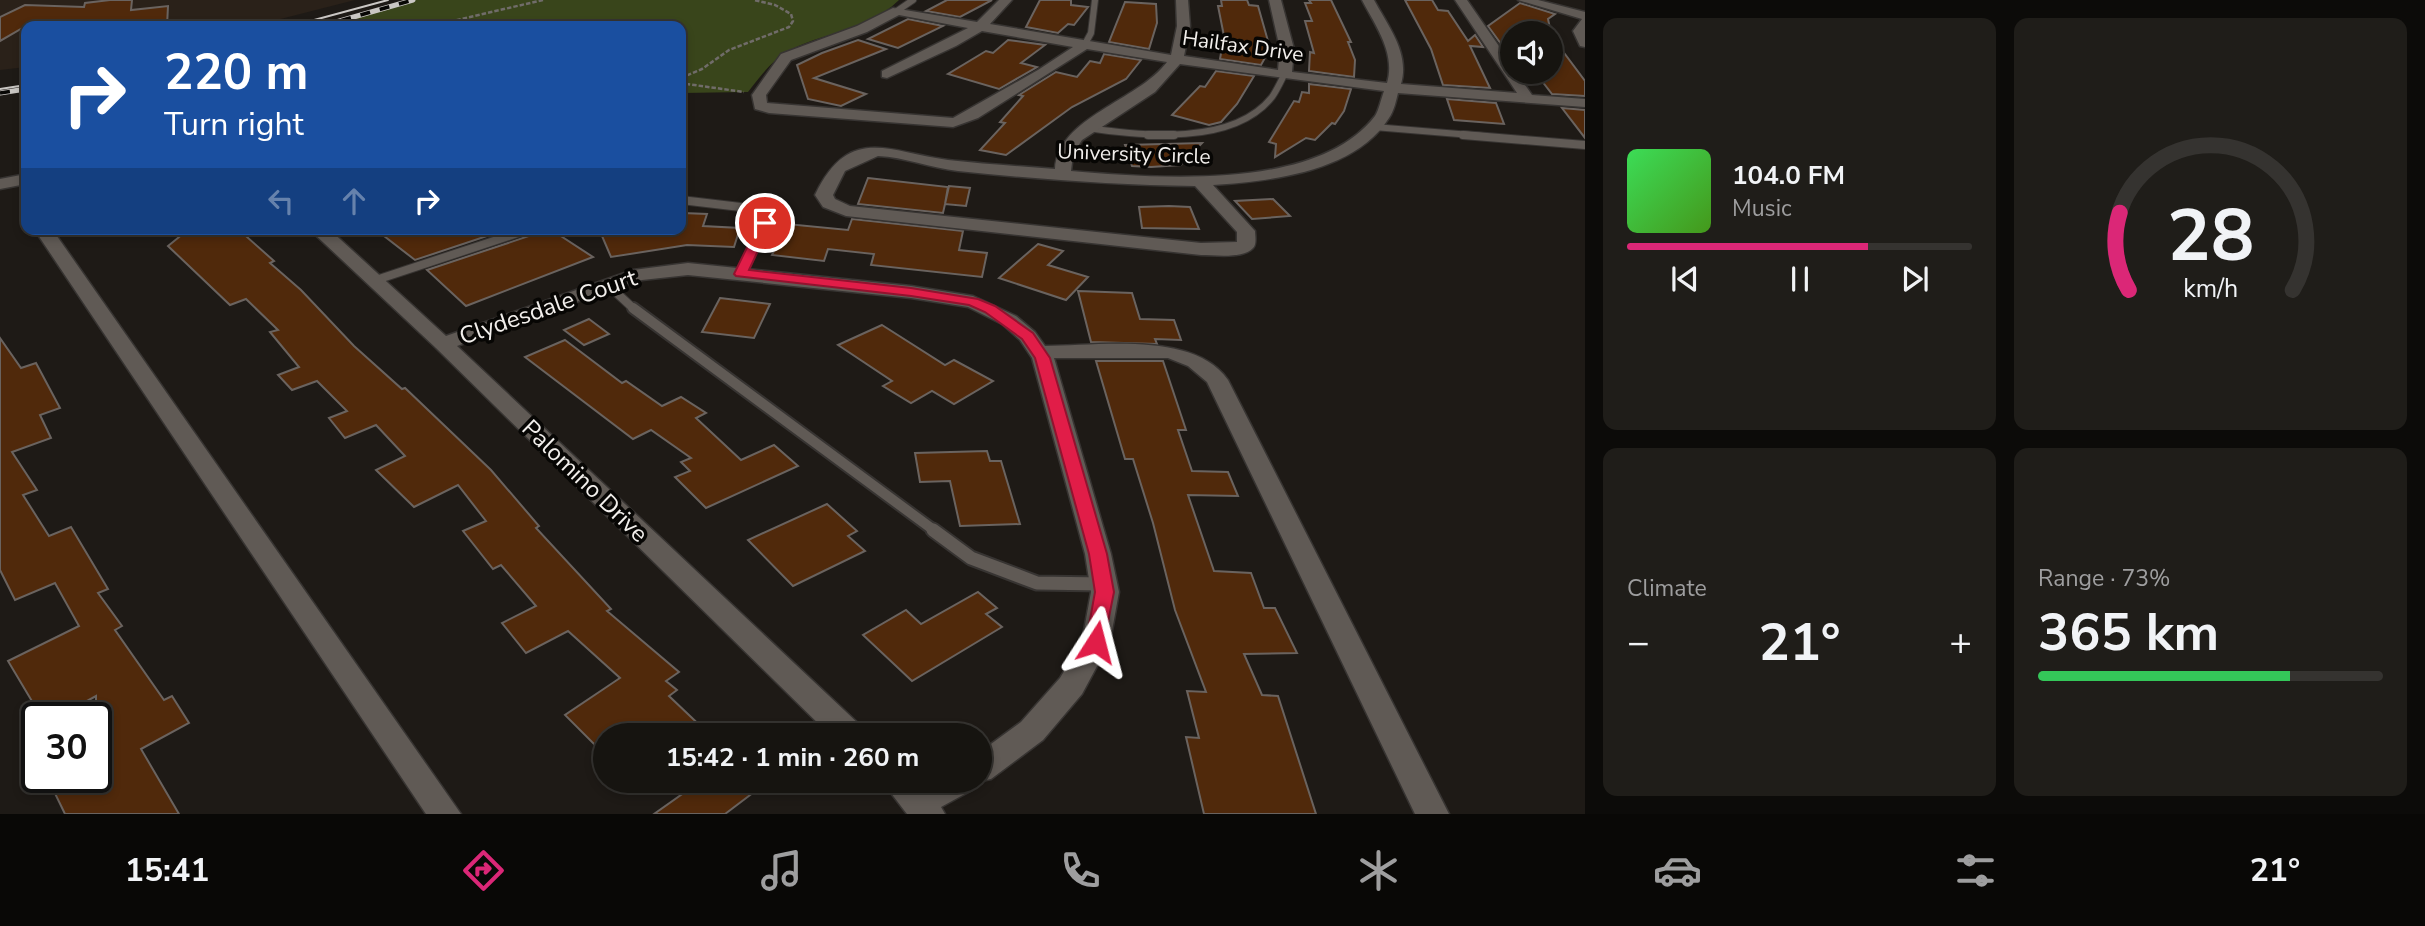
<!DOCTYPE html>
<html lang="en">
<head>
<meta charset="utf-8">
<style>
  :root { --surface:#161410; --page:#1f1d19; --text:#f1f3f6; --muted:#9e9e9f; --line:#353330; --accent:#db2777 }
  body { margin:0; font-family:"Nunito Sans",sans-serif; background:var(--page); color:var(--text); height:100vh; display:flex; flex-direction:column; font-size:26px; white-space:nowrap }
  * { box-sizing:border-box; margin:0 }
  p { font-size:23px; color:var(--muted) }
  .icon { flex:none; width:38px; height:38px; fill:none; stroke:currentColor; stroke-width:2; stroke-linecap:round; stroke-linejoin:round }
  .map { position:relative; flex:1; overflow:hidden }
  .details { display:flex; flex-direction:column; gap:18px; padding:18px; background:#0c0b09; width:840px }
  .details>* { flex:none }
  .top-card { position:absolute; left:21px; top:21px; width:665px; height:214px; border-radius:14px; box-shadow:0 4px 10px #0003,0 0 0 2px var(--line); background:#1a4fa0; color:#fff; overflow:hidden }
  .tools { position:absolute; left:1500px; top:21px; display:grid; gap:14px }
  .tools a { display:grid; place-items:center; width:63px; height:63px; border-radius:50%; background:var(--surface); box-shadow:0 4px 10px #0003,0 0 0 2px var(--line); font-size:35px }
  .speed { position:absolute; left:21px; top:702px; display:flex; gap:14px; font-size:35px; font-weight:700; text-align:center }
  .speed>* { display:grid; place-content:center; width:91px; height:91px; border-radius:50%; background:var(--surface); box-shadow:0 4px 10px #0003,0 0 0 2px var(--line); line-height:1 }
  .speed .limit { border:4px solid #111; border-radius:10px; background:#fff; color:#111 }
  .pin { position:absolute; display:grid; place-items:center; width:60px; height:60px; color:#fff; margin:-30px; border:4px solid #fff; border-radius:50%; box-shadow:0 2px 7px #0007 }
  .me { position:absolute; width:77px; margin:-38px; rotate:9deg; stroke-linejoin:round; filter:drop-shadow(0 0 5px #0008) }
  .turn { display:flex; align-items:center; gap:24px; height:147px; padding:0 28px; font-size:32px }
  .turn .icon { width:91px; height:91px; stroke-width:2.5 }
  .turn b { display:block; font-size:49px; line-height:60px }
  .lanes { display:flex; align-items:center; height:66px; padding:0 28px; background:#0003; justify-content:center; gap:35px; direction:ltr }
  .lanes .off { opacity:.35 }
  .big { font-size:52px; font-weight:700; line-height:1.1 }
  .details .card { flex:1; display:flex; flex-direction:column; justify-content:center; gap:10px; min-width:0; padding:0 24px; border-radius:14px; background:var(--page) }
  .details .dial { align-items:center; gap:0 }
  .dial svg { height:182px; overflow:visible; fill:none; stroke:var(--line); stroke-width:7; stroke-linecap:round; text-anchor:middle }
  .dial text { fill:var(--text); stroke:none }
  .song { display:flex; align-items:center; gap:21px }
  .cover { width:84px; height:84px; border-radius:10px; background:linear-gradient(135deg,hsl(130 70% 55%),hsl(100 70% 35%)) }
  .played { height:7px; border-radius:4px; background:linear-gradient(90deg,var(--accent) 70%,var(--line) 70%) }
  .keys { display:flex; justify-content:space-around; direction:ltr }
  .heat { display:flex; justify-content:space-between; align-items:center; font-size:38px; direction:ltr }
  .charge { height:10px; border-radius:5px; background:linear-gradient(90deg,#34c759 73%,var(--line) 0) }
  .details .tiles { flex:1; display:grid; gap:18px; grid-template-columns:repeat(2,1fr) }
  .trip { position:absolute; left:593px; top:723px; width:399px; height:70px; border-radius:35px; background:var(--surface); box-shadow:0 4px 10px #0003,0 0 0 2px var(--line); font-weight:700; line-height:70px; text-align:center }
  .dock { display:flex; height:112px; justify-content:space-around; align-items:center; background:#090806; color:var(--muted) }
  .dock .icon { width:49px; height:49px }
  .dock .selected { color:var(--accent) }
  .dock b { font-size:32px; color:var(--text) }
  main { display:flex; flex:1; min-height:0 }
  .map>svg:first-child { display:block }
</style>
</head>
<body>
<main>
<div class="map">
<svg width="1585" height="814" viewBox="0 0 1585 814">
  <rect width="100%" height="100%" fill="#1e1a16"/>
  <!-- built -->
  <path fill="#2a2119" d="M0,0H355L253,26H26V67L0,70Z"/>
  <!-- green -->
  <path fill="#39451b" d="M413,0H899C861,37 812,31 777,59C766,68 757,81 748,92L681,93V26H326Z"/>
  <!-- building -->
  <g fill="#50290b" stroke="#6a635f" stroke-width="2">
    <path d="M110,0H132L131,10L168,6L167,26H26L0,41V17L25,5L84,7L85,3Z"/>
    <path d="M947,0H992L960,17L926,11Z"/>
    <path d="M1040,0H1071V5L1088,7L1074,25L1068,24L1058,33L1026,27Z"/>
    <path d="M1221,0H1247L1249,5L1258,6L1268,41L1266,56L1261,65L1220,59L1224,36L1218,6H1222Z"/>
    <path d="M1309,0H1331L1351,42H1348L1355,60L1354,77L1309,71L1310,52L1314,53L1305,21H1312L1305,3H1311Z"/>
    <path d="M1405,0H1432L1438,10L1448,11L1468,41L1475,35L1483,47L1470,46L1490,88L1443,85L1431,49Z"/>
    <path d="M1125,2L1156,4L1157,23L1149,49L1109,42Z"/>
    <path d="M1520,3L1555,14L1548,19L1551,33L1512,29V49L1504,48L1488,26Z"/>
    <path d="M908,19L943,26L898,48L868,39Z"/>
    <path d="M1550,34L1585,81V96L1552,94L1535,72H1550Z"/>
    <path d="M858,40L886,49L814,78L866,94L841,106L808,99L797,65L822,53Z"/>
    <path d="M1008,40L1045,45L1021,63L1037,67L999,89L948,74L986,51L993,53Z"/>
    <path d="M1104,54L1141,60L1126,79L1072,107L1006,155L980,150L1005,123L1000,122L1023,96L1019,95L1056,72L1077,77L1090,61L1100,63Z"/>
    <path d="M1216,71L1254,76L1237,104L1221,122L1209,125L1172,115L1200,86L1205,87Z"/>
    <path d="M1309,84L1351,89L1344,111L1335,124L1332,123L1315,140L1306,138L1275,157L1276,144L1269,142L1294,101L1299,102L1302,92L1309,93Z"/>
    <path d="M1447,99L1496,103L1504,124L1454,120Z"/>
    <path d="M1562,108L1585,110V138Z"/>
    <path d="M1202,143L1181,165L1151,167L1132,166L1125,145Z"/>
    <path d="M868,178L948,187L945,204L949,186L970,188L966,206L945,204L943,213L858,204Z"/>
    <path d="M1273,199L1290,216L1252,219L1235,201Z"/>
    <path d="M1169,206L1190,207L1199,229L1142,228L1139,207Z"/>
    <path d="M683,213L707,214L703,226L740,228L734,247L687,245L611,257L599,229H681Z"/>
    <path d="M852,219L963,231L959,250L987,253L982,277L871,265L874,254L828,249L824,261L772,255L787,224L848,230Z"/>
    <path d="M189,229H238L274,261L270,263L301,290L354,346L402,389L405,388L491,470L539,526L536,528L611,609L607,611L679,672L666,681L677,690L669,696L710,735H606V741L597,747L565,715L620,678L568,631L526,653L502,623L536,606L501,565L493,569L463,531L486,521L458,485L414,507L376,470L405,456L376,425L345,438L329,418L347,411L317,381L292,390L278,375L299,367L270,332L278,330L246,299L230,305L168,246Z"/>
    <path d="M375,229H508L415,260Z"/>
    <path d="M536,229H550L593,257L466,306L427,270L532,235Z"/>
    <path d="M1038,244L1063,251L1048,265L1088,277L1066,300L999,278Z"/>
    <path d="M1078,291L1132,293L1140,319L1174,320L1181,340L1155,339L1157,344L1091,342Z"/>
    <path d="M720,298L770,304L754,338L702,332Z"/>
    <path d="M589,319L609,334L584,345L564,330Z"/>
    <path d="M882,325L945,365L954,360L993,381L954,404L932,391L911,403L883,386L892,381L838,345Z"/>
    <path d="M0,338L21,368L36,363L60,408L40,415L51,438L12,452L37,490L23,495L49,536L71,527L108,589L98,593L122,626L115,630L164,700L172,696L189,723L141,749L179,814H65L47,777H96V696L56,718H42L8,661L79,626L55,583L15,600L0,570Z"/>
    <path d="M565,340L622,383L626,381L662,406L681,397L706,413L696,418L741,460L774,445L798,466L706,508L675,477L690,471L681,462L691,458L651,430L633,439L525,357Z"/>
    <path d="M1096,361H1163L1186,430H1178L1192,471L1228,472L1238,496L1188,495L1214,571L1251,573L1264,608H1275L1297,653L1244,654L1262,695L1278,696L1316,814H1204L1186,737L1199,738L1187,691L1206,692L1175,610L1153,523L1133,459H1125Z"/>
    <path d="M987,451L990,461H1001L1020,524L960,526L950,481L920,482L915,453Z"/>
    <path d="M827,504L857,531L848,536L865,551L793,586L748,540Z"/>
    <path d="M978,592L997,608L986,614L1002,627L912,681L863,635L906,610L921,624Z"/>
    <path d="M674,780H770L725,814H654L685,792Z"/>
  </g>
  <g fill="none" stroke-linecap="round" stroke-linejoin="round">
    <!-- lane-far3 casing -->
    <g stroke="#373432" stroke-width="8">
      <g id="lane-far3">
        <path d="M897,11L913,0"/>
        <path d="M1085,44L1091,33L1095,0"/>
        <path d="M1374,127L1483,136"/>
        <path d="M1087,128C1142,136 1233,146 1272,97C1277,90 1281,81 1285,73"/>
      </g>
    </g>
    <!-- lane-far2 casing -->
    <g stroke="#373432" stroke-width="10">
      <g id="lane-far2">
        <path d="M1148,135H1174"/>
        <path d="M1463,135L1585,145"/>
        <path d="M681,200L749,208L762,213L765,223L741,274"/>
        <path d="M373,281L530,229"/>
        <path d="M607,284L635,310"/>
      </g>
    </g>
    <!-- lane-far1 casing -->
    <g stroke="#373432" stroke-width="14">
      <path id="lane-far1" d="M633,308L935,531"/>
    </g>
    <!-- lane casing -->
    <g stroke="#373432" stroke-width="17">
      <path id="lane" d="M933,530L971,558L1037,583L1102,584"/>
    </g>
    <!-- street casing -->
    <g stroke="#373432" stroke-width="3">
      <g id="street">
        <path d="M999,0H1012L990,24L1171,55L1177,26L1176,0H1188L1190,26L1184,56L1278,70L1280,49L1269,0H1281L1294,49L1292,72L1387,83C1396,53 1375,25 1362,0H1374C1388,26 1410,53 1401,84L1517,93L1455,0H1467L1512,65V72H1516L1532,95L1585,99V107L1398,93C1396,101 1394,111 1389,118C1355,172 1271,181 1213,185L1255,231C1255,236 1257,244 1253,248C1243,259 1215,255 1201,255L846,216L823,207L815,195C849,124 888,152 948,160C983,164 1019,166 1055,169C1058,117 1138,101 1167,62L1087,49L978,118L953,127L769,113L755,109L752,95L781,54L857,26L893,8L977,22ZM899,15L968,28L882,71V77L887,78L956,46L982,31L1073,47L1038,70L953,118L767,103L766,95L791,60L867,32ZM1180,64L1384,91C1381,99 1379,110 1375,116C1317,192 1156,178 1071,171L1073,154L1082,140L1155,92ZM878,156C904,157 931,168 958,171C1036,179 1116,185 1195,186L1237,232V242L1201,243L850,206L835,199L833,195L845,171Z"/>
        <path d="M1518,0H1538L1585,12V47L1580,46L1573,31L1582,19Z"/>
        <path d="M26,174V184L0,189V179Z"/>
        <path d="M34,229H52L461,814H426Z"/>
        <path d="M309,229H329L446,336L633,270L688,263L911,286L973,296L1016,316L1035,332L1045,346C1099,346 1194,331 1228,380L1449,814H1415L1207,382L1188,366L1168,358H1054L1111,554L1119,592L1110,642L1082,694L1043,740L991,779L976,782L972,790L941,807L945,814H907L881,780H918L922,785L931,780H980V752L1021,722L1060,678L1082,641L1091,592L1085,554L1032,358L1020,340L1002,324L968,307L911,298L688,275L642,280L614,288L457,346L861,726L866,735H830L436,348Z"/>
      </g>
    </g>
    <!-- path -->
    <g stroke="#706c69" stroke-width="2.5" stroke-dasharray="4.5 2" stroke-linecap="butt">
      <path d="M431,26L543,0"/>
      <path d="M681,78L702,69L729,50L789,27L793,21L791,14L775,5L754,0"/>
      <path d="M681,79L687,84L744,92"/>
    </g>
    <!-- lane-far3 -->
    <use href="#lane-far3" stroke="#605a55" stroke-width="6"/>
    <!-- lane-far2 -->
    <use href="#lane-far2" stroke="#605a55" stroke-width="8"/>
    <!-- lane-far1 -->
    <use href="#lane-far1" stroke="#605a55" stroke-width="10"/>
    <!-- lane -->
    <use href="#lane" stroke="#605a55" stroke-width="13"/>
    <!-- street -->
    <use href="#street" fill="#605a55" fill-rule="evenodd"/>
    <!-- tram -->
    <g stroke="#cac7c4" stroke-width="2">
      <path d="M292,26L388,0"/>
      <path d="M0,89L26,85"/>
    </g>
    <!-- rail casing -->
    <g stroke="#cac7c4" stroke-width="5">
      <g id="rail">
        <path d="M322,26L413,0"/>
        <path d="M0,93L26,89"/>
      </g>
    </g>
    <!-- rail -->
    <use href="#rail" stroke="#070604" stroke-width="3.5" stroke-dasharray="10" stroke-linecap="butt"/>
  </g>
  <!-- route -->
  <path fill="#e11d48" stroke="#92132f" stroke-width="2" d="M765,219L771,223L749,270L911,288L978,299L995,306L1033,333L1050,358L1107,554L1114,592L1103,647L1096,650L1089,647L1086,642L1095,592L1089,554L1035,358L1022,339L985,312L969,305L911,296L736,276L734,274L759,223Z"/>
  <g text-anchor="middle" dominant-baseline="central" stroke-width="7" stroke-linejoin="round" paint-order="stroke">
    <!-- far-street labels -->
    <g font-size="21" fill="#f2efec" stroke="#070604">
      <text transform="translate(1243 46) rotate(8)">Hailfax Drive</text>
      <text transform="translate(1134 154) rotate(2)">University Circle</text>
    </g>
    <!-- street labels -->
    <g font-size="24" fill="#f2efec" stroke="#070604">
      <text transform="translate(548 307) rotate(-19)">Clydesdale Court</text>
      <text transform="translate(585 481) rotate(44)">Palomino Drive</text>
    </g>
  </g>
</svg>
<div class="tools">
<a><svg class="icon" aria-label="sound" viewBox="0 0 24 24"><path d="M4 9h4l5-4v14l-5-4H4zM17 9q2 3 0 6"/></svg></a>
</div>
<div class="speed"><div class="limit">30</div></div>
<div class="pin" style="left:765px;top:223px;background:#d93025"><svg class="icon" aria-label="arrive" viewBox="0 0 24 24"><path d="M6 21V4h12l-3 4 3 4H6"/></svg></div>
<svg class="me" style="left:1096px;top:642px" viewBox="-20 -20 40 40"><path d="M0-17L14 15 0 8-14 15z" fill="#e11d48" stroke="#fff" stroke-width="4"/></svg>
<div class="trip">15:42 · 1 min · 260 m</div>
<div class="top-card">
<div class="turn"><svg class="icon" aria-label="right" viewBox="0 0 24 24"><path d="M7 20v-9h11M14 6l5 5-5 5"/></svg><div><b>220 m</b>Turn right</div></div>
<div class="lanes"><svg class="icon off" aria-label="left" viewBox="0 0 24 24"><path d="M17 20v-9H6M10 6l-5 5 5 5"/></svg><svg class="icon off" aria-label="ahead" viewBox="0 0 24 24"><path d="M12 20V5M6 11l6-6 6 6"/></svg><svg class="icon" aria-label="right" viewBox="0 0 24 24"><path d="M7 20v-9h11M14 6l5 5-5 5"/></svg></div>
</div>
</div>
<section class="details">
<div class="tiles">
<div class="card">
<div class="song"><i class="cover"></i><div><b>104.0 FM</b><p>Music</p></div></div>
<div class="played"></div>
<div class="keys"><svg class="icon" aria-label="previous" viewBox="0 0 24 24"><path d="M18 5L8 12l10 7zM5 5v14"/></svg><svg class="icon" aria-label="pause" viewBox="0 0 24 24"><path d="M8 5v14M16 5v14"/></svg><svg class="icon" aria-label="next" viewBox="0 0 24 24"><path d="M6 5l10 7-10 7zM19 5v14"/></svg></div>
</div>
<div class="card dial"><svg viewBox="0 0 100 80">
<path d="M14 69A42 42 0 1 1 86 69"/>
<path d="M14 69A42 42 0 0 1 10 35" stroke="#db2777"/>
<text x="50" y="56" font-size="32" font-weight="700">28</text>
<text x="50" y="72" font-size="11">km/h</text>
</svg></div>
<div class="card"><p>Climate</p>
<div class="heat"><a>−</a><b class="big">21°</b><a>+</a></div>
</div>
<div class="card"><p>Range · 73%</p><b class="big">365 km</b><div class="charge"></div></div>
</div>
</section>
</main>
<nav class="dock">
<b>15:41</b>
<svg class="icon selected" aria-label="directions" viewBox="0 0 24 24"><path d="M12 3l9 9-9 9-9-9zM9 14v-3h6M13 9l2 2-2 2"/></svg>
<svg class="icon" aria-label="music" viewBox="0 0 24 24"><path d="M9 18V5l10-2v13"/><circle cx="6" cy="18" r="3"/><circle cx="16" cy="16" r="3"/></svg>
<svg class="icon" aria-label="phone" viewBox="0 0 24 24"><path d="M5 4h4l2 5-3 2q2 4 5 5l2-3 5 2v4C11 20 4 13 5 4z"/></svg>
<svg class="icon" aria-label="climate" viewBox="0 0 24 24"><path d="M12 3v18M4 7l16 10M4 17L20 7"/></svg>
<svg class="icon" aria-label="car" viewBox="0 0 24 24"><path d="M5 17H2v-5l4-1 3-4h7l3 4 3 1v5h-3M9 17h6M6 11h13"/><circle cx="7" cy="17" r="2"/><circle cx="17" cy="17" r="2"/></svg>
<svg class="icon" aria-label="filters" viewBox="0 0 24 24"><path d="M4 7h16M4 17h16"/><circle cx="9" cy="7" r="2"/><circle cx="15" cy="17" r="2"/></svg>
<b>21°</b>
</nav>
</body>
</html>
